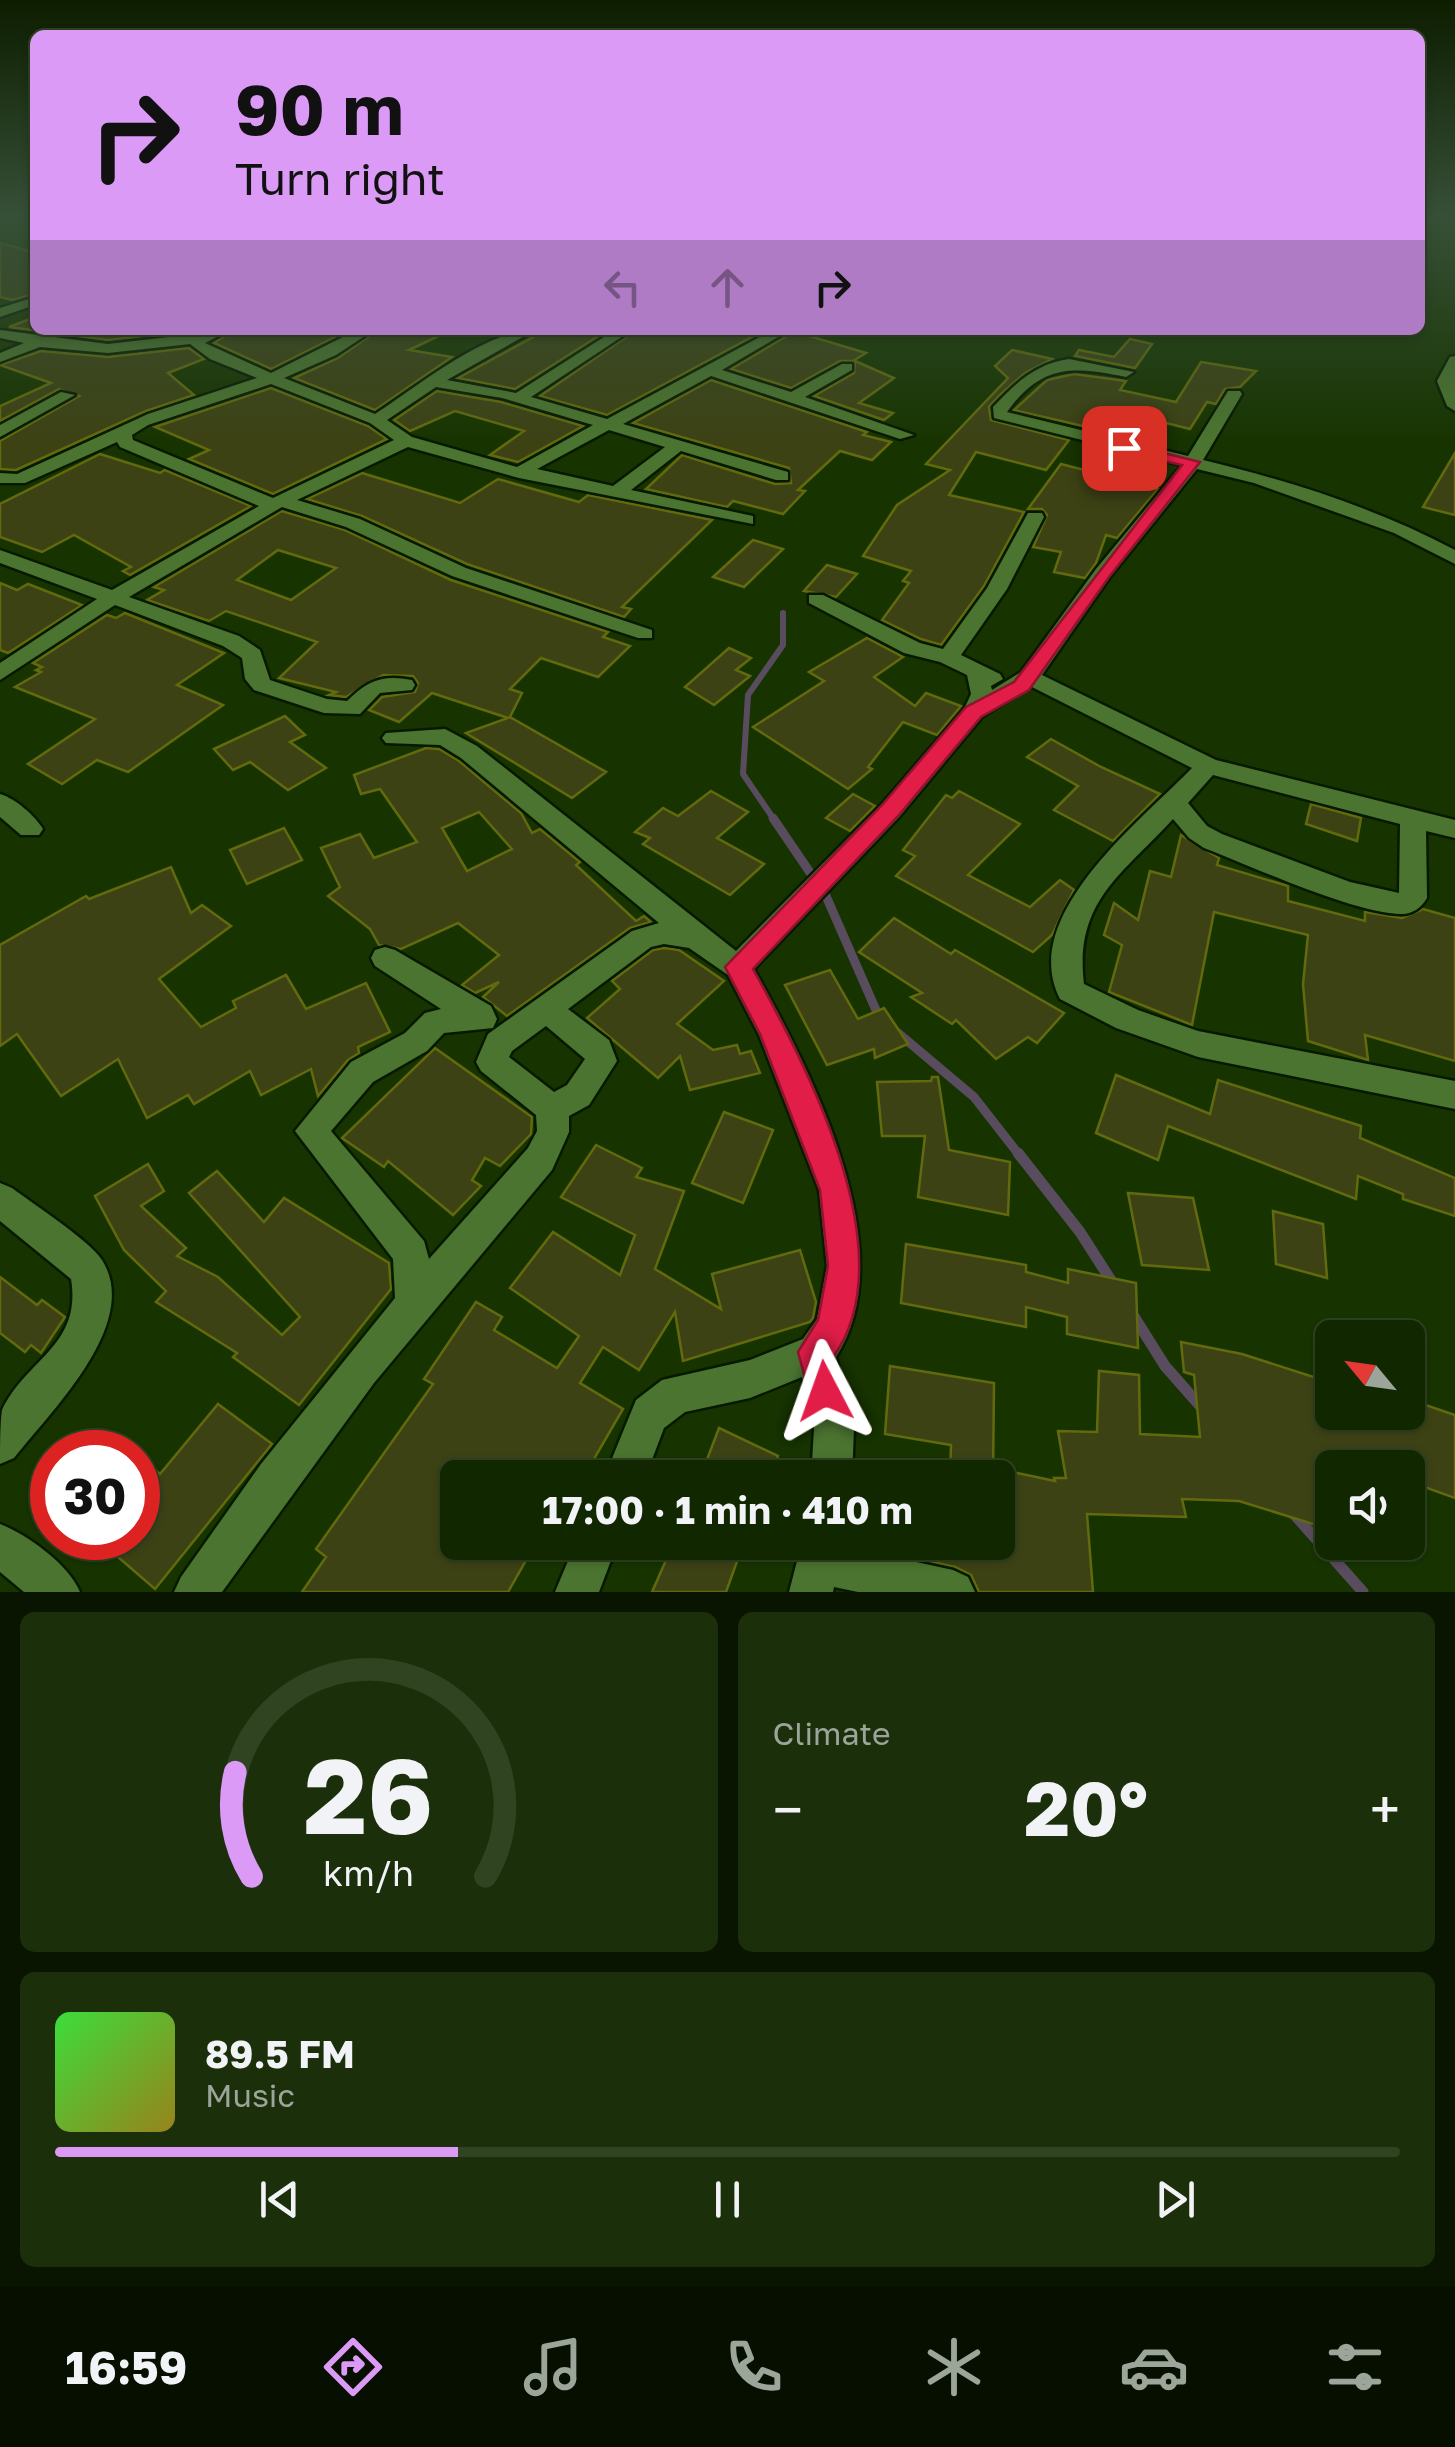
<!DOCTYPE html>
<html lang="en">
<head>
<meta charset="utf-8">
<style>
  :root { --surface:#112700; --page:#1a2f0a; --text:#f1f3f6; --muted:#9ca599; --line:#304422; --accent:#da9af6 }
  body { margin:0; font-family:"Golos Text",sans-serif; background:var(--page); color:var(--text); height:100vh; display:flex; flex-direction:column; font-size:38px; white-space:nowrap }
  * { box-sizing:border-box; margin:0 }
  p { font-size:32px; color:var(--muted) }
  .icon { flex:none; width:55px; height:55px; fill:none; stroke:currentColor; stroke-width:2; stroke-linecap:round; stroke-linejoin:round }
  .map { position:relative; height:1592px; overflow:hidden }
  .side { display:flex; flex-direction:column; gap:20px; padding:20px; background:#091500; flex:1 }
  .side>* { flex:none }
  .guide { position:absolute; left:30px; top:30px; width:1395px; height:305px; border-radius:15px; box-shadow:0 2px 8px #0004,0 0 0 2px var(--line); background:#da9af6; color:#111; overflow:hidden }
  .needle { width:65px; rotate:299deg }
  .fabs { position:absolute; left:1315px; top:1320px; display:grid; gap:20px }
  .fabs a { display:grid; place-items:center; width:110px; height:110px; border-radius:15px; background:var(--surface); box-shadow:0 2px 8px #0004,0 0 0 2px var(--line); font-size:50px }
  .speed { position:absolute; left:30px; top:1430px; display:flex; gap:20px; font-size:50px; font-weight:700; text-align:center }
  .speed>* { display:grid; place-content:center; width:130px; height:130px; border-radius:50%; background:var(--surface); box-shadow:0 2px 8px #0004,0 0 0 2px var(--line); line-height:1 }
  .speed .limit { border:15px solid #d22; background:#fff; color:#111 }
  .pin { position:absolute; display:grid; place-items:center; width:85px; height:85px; color:#fff; margin:-42px; border-radius:20px; box-shadow:0 5px 15px #0006 }
  .me { position:absolute; width:110px; margin:-55px; rotate:356deg; stroke-linejoin:round; filter:drop-shadow(0 0 8px #0008) }
  .turn { display:flex; align-items:center; gap:35px; height:210px; padding:0 40px; font-size:45px }
  .turn .icon { width:130px; height:130px; stroke-width:2.5 }
  .turn b { display:block; font-size:70px; line-height:85px }
  .lanes { display:flex; align-items:center; height:95px; padding:0 40px; background:#0003; justify-content:center; gap:50px; direction:ltr }
  .lanes .off { opacity:.35 }
  .big { font-size:75px; font-weight:700; line-height:1.1 }
  .side .widget { flex:1; display:flex; flex-direction:column; justify-content:center; gap:15px; min-width:0; padding:0 35px; border-radius:15px; background:var(--page) }
  .side .dial { align-items:center; gap:0 }
  .dial svg { height:260px; overflow:visible; fill:none; stroke:var(--line); stroke-width:7; stroke-linecap:round; text-anchor:middle }
  .dial text { fill:var(--text); stroke:none }
  .song { display:flex; align-items:center; gap:30px }
  .cover { width:120px; height:120px; border-radius:15px; background:linear-gradient(135deg,hsl(120 70% 55%),hsl(50 70% 35%)) }
  .played { height:10px; border-radius:5px; background:linear-gradient(90deg,var(--accent) 30%,var(--line) 30%) }
  .keys { display:flex; justify-content:space-around; direction:ltr }
  .heat { display:flex; justify-content:space-between; align-items:center; font-size:55px; direction:ltr }
  .side .tiles { flex:1; display:grid; gap:20px; grid-template-columns:1fr 1fr }
  .widget:last-child { grid-column:span 2 }
  .trip { position:absolute; left:440px; top:1460px; width:575px; height:100px; border-radius:15px; background:var(--surface); box-shadow:0 2px 8px #0004,0 0 0 2px var(--line); font-weight:700; line-height:100px; text-align:center }
  .menu { display:flex; height:160px; justify-content:space-around; align-items:center; background:#071000; color:var(--muted) }
  .menu .icon { width:70px; height:70px }
  .menu .active { color:var(--accent) }
  .menu b { font-size:45px; color:var(--text) }
  .map>svg:first-child { display:block }
</style>
</head>
<body>
<div class="map">
<svg width="1455" height="1592" viewBox="0 0 1455 1592">
  <rect width="100%" height="100%" fill="#173400"/>
  <g fill="none" stroke-linecap="round" stroke-linejoin="round">
    <!-- stream-far2 -->
    <path stroke="#5a4c5f" stroke-width="6" d="M775,821L743,774L748,695L783,645V613"/>
    <!-- stream-far1 -->
    <g stroke="#5a4c5f" stroke-width="9">
      <path d="M773,818L826,896L879,1017"/>
      <path d="M898,1033L974,1097L1020,1156"/>
    </g>
    <!-- stream -->
    <g stroke="#5a4c5f" stroke-width="11">
      <path d="M1018,1153L1080,1232L1112,1282"/>
      <path d="M1133,1315L1165,1366L1202,1408"/>
      <path d="M1293,1513L1363,1592"/>
    </g>
  </g>
  <!-- building -->
  <g fill="#3d4215" stroke="#626a0d" stroke-width="2.5" fill-rule="evenodd">
    <path d="M0,243L35,253V294L12,300L0,297Z"/>
    <path d="M35,317V330H197L108,340L9,327Z"/>
    <path d="M234,330H349L271,369L214,343Z"/>
    <path d="M378,330H451L409,350L452,357L375,410L294,378L338,358Z"/>
    <path d="M546,330H608L515,389L458,378Z"/>
    <path d="M636,330H765L607,415L540,396Z"/>
    <path d="M790,334L806,335L866,353L853,361H840L791,388L731,369Z"/>
    <path d="M1130,339L1152,344L1135,368L1075,356L1079,350L1114,357Z"/>
    <path d="M189,348L204,359L168,373L194,395L146,411L16,470L0,469V441L79,396L59,389L0,421V406L51,383L0,365L41,351L108,357Z"/>
    <path d="M1012,350L1052,359L1025,373L999,396L989,407L991,420L1069,440L1046,470L976,452L949,495L1024,512L984,586L941,645L921,639L882,620L909,583L903,581L911,571L863,556L897,505L950,470L926,464L1008,378L995,366Z"/>
    <path d="M855,361L894,378L859,403L893,413L884,420L814,396L854,373Z"/>
    <path d="M1201,362L1256,371L1240,387L1225,389L1216,404L1207,402L1190,429L1166,423L1152,442L1014,410L1047,380L1074,374L1126,381L1120,390L1176,402Z"/>
    <path d="M711,380L867,432L863,435L891,442L872,460L840,451L798,490L805,491L783,514L733,501L727,507L646,489L682,455L775,484L791,483L789,468L633,423Z"/>
    <path d="M271,388L368,426L387,439L273,494L189,459L209,450L155,427Z"/>
    <path d="M437,391L501,402L583,426L518,462L490,455L524,431L455,411L410,431L394,420Z"/>
    <path d="M1455,453V515L1423,507Z"/>
    <path d="M100,454L160,473L165,470L251,506L130,575L123,571L131,567L74,535L42,552L0,537V504Z"/>
    <path d="M1061,464L1158,489L1117,538L1106,535L1096,563L1085,578L1054,572L1061,552L1033,547L1047,515L1042,509H1028Z"/>
    <path d="M362,473L460,503L498,479L579,502L588,495L712,520L622,607L631,609L624,617L467,564L362,516L307,499Z"/>
    <path d="M282,511L345,530L451,580L608,632L603,637L630,646L598,677L541,658L510,689L522,693L510,717L606,772L572,798L466,733L508,718L432,693L399,722L369,710L382,697L415,692L418,683L413,676L383,675L346,697L329,695L336,692L279,678L317,642L226,611L209,621L147,600L164,590L154,587ZM278,550L336,568L291,600L237,580Z"/>
    <path d="M753,540L783,549L744,587L713,577Z"/>
    <path d="M827,565L857,574L836,597L804,591Z"/>
    <path d="M0,583L17,590L28,584L82,605L8,653L0,650Z"/>
    <path d="M125,613L224,653L177,685L223,705L128,772L97,760L62,784L28,764L95,719L15,687L41,672L36,670L42,667L33,663L107,615L116,618Z"/>
    <path d="M867,638L903,657L874,677L915,706L926,693L961,706L937,735L903,722L868,767L872,769L848,789L753,727L824,681L809,672Z"/>
    <path d="M729,648L751,658L736,670L750,676L714,705L685,687Z"/>
    <path d="M285,716L305,735L290,742L326,768L288,790L250,762L233,770L214,749Z"/>
    <path d="M1051,739L1101,767L1160,794L1113,841L1054,810L1078,786L1027,757Z"/>
    <path d="M426,748L439,749L459,761L521,813L532,833L540,829L580,862L576,865L636,921L644,916L651,922L630,928L507,1016L483,997L499,982L475,993L462,985L499,955L458,923L401,949L379,945L370,929L328,896L340,887L321,848L360,834L374,858L417,842L380,789L361,794L354,775ZM479,812L512,849L467,871L442,828Z"/>
    <path d="M711,791L748,812L717,838L764,864L730,895L643,844L650,838L635,832L663,808L678,816Z"/>
    <path d="M959,791L1020,824L968,875L1030,907L1060,880L1074,890L1052,935L1033,952L896,876L915,856L903,850L946,795L952,798Z"/>
    <path d="M853,794L875,806L850,831L826,818Z"/>
    <path d="M1311,804L1361,818L1357,841L1306,824Z"/>
    <path d="M284,828L302,860L247,884L230,850Z"/>
    <path d="M1181,835L1219,858L1217,865L1288,886V901L1365,921V912L1402,918L1423,909L1455,918V1061L1365,1035L1368,1060L1308,1041L1303,984L1308,935L1214,912L1192,1025L1109,992L1122,945L1104,935L1114,903L1138,920L1150,871L1171,877Z"/>
    <path d="M171,867L191,913L202,905L231,926L159,979L201,1027L236,1008L233,1001L286,975L306,1009L366,983L390,1032L358,1047L359,1053L348,1060L318,1096L311,1069L261,1095L250,1071L194,1104L188,1095L147,1118L118,1059L61,1096L17,1034L0,1046V945L86,896L89,899Z"/>
    <path d="M894,918L951,954L955,950L1064,1013L1037,1043L1028,1037L996,1059L956,1020L952,1024L911,997L922,993L859,952Z"/>
    <path d="M664,948L679,950L724,981L677,1024L713,1050L737,1045L740,1054L751,1051L760,1073L690,1090L680,1056L658,1078L587,1018L620,989L612,981L653,950Z"/>
    <path d="M830,970L858,1019L884,1008L908,1044L875,1058L874,1049L827,1065L785,985Z"/>
    <path d="M435,1048L532,1117L531,1134L500,1166L485,1158L472,1180L481,1186L453,1215L388,1161L384,1167L342,1138Z"/>
    <path d="M1116,1075L1210,1114L1218,1080L1361,1126L1360,1138L1455,1178V1216L1403,1199V1194L1358,1176L1356,1199L1168,1126L1158,1160L1096,1133Z"/>
    <path d="M932,1077H938L949,1150L1010,1162L1008,1215L918,1197L925,1136H882L877,1082L931,1081Z"/>
    <path d="M724,1112L773,1130L743,1203L692,1183Z"/>
    <path d="M596,1145L642,1168L636,1177L684,1191L655,1269L721,1309L712,1274L800,1250L816,1302L813,1318L810,1322L683,1361L675,1312L639,1370L603,1347L580,1383L623,1409L583,1478H458V1542H498L525,1562L508,1592H302L326,1557L316,1549L433,1384L424,1379L476,1302L502,1317L494,1330L557,1368L579,1336L510,1288L553,1232L620,1275L635,1235L561,1197Z"/>
    <path d="M148,1164L164,1191L141,1206L186,1248L177,1256L218,1277L282,1335L300,1317L189,1193L217,1171L264,1222L284,1198L389,1263L391,1289L299,1405L233,1357L237,1353L156,1302L166,1291L124,1250L95,1196Z"/>
    <path d="M1128,1193L1193,1198L1209,1270L1142,1265Z"/>
    <path d="M1273,1211L1323,1224L1327,1278L1276,1264Z"/>
    <path d="M906,1244L1026,1265V1272L1068,1283V1269L1136,1283L1138,1348L1067,1334V1317L1026,1307V1327L901,1303Z"/>
    <path d="M0,1277L37,1305L42,1300L65,1317L41,1353L31,1345L25,1352L0,1333Z"/>
    <path d="M1181,1342L1242,1354L1332,1383V1412H1408V1399L1455,1415V1498L1408,1481V1468H1392L1347,1452L1348,1468H1332V1478L1326,1476L1329,1529L1239,1501L1182,1499L1186,1517L1087,1514L1093,1592H979L971,1575L955,1567L875,1549L876,1542H998V1469L1055,1481L1054,1478H1066L1058,1431L1097,1432L1099,1371L1139,1375L1140,1434L1200,1437L1194,1375L1184,1372Z"/>
    <path d="M890,1366L994,1383L993,1478H950L951,1445L885,1434Z"/>
    <path d="M218,1404L272,1444L155,1589L96,1538H138V1456L160,1474Z"/>
    <path d="M719,1428L778,1456L770,1478H700Z"/>
    <path d="M674,1542H744L726,1592H652Z"/>
  </g>
  <g fill="none" stroke-linecap="round" stroke-linejoin="round">
    <!-- street casing -->
    <g stroke="#061a00" stroke-width="5">
      <g id="street">
        <path d="M35,297V305L0,317V308Z"/>
        <path d="M0,330L108,344L230,330L205,343L271,373L357,330H374L336,355L284,378L375,414C417,387 485,330 535,330L447,380L516,393L615,330H632L531,397L607,419L773,330H790L722,370L791,392L842,364H852V370L805,397L914,435L900,439L711,376L623,424L788,472V480H776L681,451L631,490L753,516V524L519,478L408,447L297,500L360,519L466,568L652,630V638H638L452,576L346,527L282,507L129,597L239,636L260,650L270,680L327,699L347,701C367,681 382,674 412,680L415,685L412,690L380,693L360,714L324,713L254,690L245,679L242,658L223,646L115,605L0,680V663L97,599L0,563V550L112,590L259,506L120,447L117,442L25,483H0V473L17,474L148,414L257,378L210,359L190,344L108,353L40,347L0,362V353L24,343L0,338ZM271,384L370,423L394,440L273,498L133,440L132,435L148,425ZM436,387L502,398L593,425L517,467L412,437L387,420ZM609,430L665,447L613,486L537,469Z"/>
        <path d="M1455,356V411L1447,406L1437,381L1450,357Z"/>
        <path d="M1069,359L1134,372L1126,377C1072,366 1042,364 1007,412L1188,456L1228,391H1240L1242,394L1203,460C1290,481 1376,508 1455,550V564L1394,533L1254,483L1197,469L1110,577L1042,675L1216,760L1455,820V838L1426,831L1427,898C1422,907 1413,914 1402,914C1355,914 1251,866 1204,848L1189,838L1173,819C1122,875 1074,901 1084,984L1138,1010L1198,1031L1455,1081V1109L1198,1057L1116,1028L1060,999C1017,916 1142,820 1192,768L1030,686L982,717L900,816L754,969C809,1067 905,1250 836,1357L854,1429L852,1478H811L814,1429L802,1377L750,1398L685,1412L664,1428L645,1478H604L636,1400L662,1380L750,1360L803,1339L817,1319L827,1266L819,1190L759,1035L728,975L689,948L664,944L651,947L568,1009L609,1040L617,1061L589,1105L569,1116V1132L552,1170L374,1383L222,1592H174L181,1577L261,1464L395,1298L393,1259L295,1131L351,1062L405,1033L425,1013L441,1009L375,966L371,958L375,950L385,947L395,950L491,1006L497,1019L493,1028L444,1033L427,1051L373,1082L331,1131L424,1241L429,1259L528,1148L537,1131L536,1115L481,1071L476,1062L488,1034L632,931L659,923L461,758L440,745L386,743L382,738L386,733L445,729L477,746L736,951L882,804L964,709L971,694L967,675L940,662L904,653L809,603V595H823L920,643L943,649L987,588L1028,513H1042L1044,517L1007,589L961,655L1000,674L1003,679L991,686L992,690L1021,672L1096,569L1182,465L994,418L993,407C1016,383 1035,364 1069,359ZM1213,775L1400,824L1399,893L1350,882L1222,834L1207,826L1188,803ZM546,1026L585,1059L567,1085L554,1092L509,1057L512,1051Z"/>
        <path d="M61,392L75,395L0,437V425Z"/>
        <path d="M0,794C16,799 34,815 43,829L39,835H21L0,817Z"/>
        <path d="M0,1183L12,1188C33,1204 89,1240 102,1260C142,1323 50,1412 14,1458L0,1464C0,1449 0,1423 2,1410C26,1359 82,1346 71,1279L0,1221Z"/>
        <path d="M0,1524C28,1535 68,1564 80,1592H24L0,1572Z"/>
        <path d="M576,1542H618L599,1592H555Z"/>
        <path d="M802,1542H844L843,1546L953,1570L968,1577L975,1592H858L834,1587L833,1592H789Z"/>
      </g>
    </g>
    <!-- street -->
    <use href="#street" fill="#4b7430" fill-rule="evenodd"/>
  </g>
  <!-- sky -->
  <linearGradient id="sky" x2="0" y2="1"><stop stop-color="#0d1d00"/><stop offset="0.49" stop-color="#365037"/><stop offset="1" stop-color="#365037" stop-opacity="0"/></linearGradient>
  <rect width="1455" height="441" fill="url(#sky)"/>
  <!-- route -->
  <path fill="#e11d48" stroke="#92132f" stroke-width="2.5" d="M1124,443L1200,462L1109,577L1029,690L981,717L899,815L753,969C806,1065 906,1253 834,1356L843,1391L838,1403L825,1408L812,1403L798,1352L818,1320L828,1266L820,1190L760,1034L725,967L883,804L966,707L1014,682L1182,465L1118,451V444Z"/>
</svg>
<div class="fabs">
<a><svg class="needle" viewBox="-14 -14 28 28"><path d="M0-13l5 13h-10z" fill="#e53935"/><path d="M0 13l5-13h-10z" fill="#9ca599"/></svg></a>
<a><svg class="icon" aria-label="sound" viewBox="0 0 24 24"><path d="M4 9h4l5-4v14l-5-4H4zM17 9q2 3 0 6"/></svg></a>
</div>
<div class="speed"><div class="limit">30</div></div>
<div class="pin" style="left:1124px;top:448px;background:#d93025"><svg class="icon" aria-label="arrive" viewBox="0 0 24 24"><path d="M6 21V4h12l-3 4 3 4H6"/></svg></div>
<svg class="me" style="left:825px;top:1391px" viewBox="-20 -20 40 40"><path d="M0-17L14 15 0 8-14 15z" fill="#e11d48" stroke="#fff" stroke-width="4"/></svg>
<div class="trip">17:00 · 1 min · 410 m</div>
<div class="guide">
<div class="turn"><svg class="icon" aria-label="right" viewBox="0 0 24 24"><path d="M7 20v-9h11M14 6l5 5-5 5"/></svg><div><b>90 m</b>Turn right</div></div>
<div class="lanes"><svg class="icon off" aria-label="left" viewBox="0 0 24 24"><path d="M17 20v-9H6M10 6l-5 5 5 5"/></svg><svg class="icon off" aria-label="ahead" viewBox="0 0 24 24"><path d="M12 20V5M6 11l6-6 6 6"/></svg><svg class="icon" aria-label="right" viewBox="0 0 24 24"><path d="M7 20v-9h11M14 6l5 5-5 5"/></svg></div>
</div>
</div>
<section class="side">
<div class="tiles">
<div class="widget dial"><svg viewBox="0 0 100 80">
<path d="M14 69A42 42 0 1 1 86 69"/>
<path d="M14 69A42 42 0 0 1 9 37" stroke="#da9af6"/>
<text x="50" y="56" font-size="32" font-weight="700">26</text>
<text x="50" y="72" font-size="11">km/h</text>
</svg></div>
<div class="widget"><p>Climate</p>
<div class="heat"><a>−</a><b class="big">20°</b><a>+</a></div>
</div>
<div class="widget">
<div class="song"><i class="cover"></i><div><b>89.5 FM</b><p>Music</p></div></div>
<div class="played"></div>
<div class="keys"><svg class="icon" aria-label="previous" viewBox="0 0 24 24"><path d="M18 5L8 12l10 7zM5 5v14"/></svg><svg class="icon" aria-label="pause" viewBox="0 0 24 24"><path d="M8 5v14M16 5v14"/></svg><svg class="icon" aria-label="next" viewBox="0 0 24 24"><path d="M6 5l10 7-10 7zM19 5v14"/></svg></div>
</div>
</div>
</section>
<nav class="menu">
<b>16:59</b>
<svg class="icon active" aria-label="directions" viewBox="0 0 24 24"><path d="M12 3l9 9-9 9-9-9zM9 14v-3h6M13 9l2 2-2 2"/></svg>
<svg class="icon" aria-label="music" viewBox="0 0 24 24"><path d="M9 18V5l10-2v13"/><circle cx="6" cy="18" r="3"/><circle cx="16" cy="16" r="3"/></svg>
<svg class="icon" aria-label="phone" viewBox="0 0 24 24"><path d="M5 4h4l2 5-3 2q2 4 5 5l2-3 5 2v4C11 20 4 13 5 4z"/></svg>
<svg class="icon" aria-label="climate" viewBox="0 0 24 24"><path d="M12 3v18M4 7l16 10M4 17L20 7"/></svg>
<svg class="icon" aria-label="car" viewBox="0 0 24 24"><path d="M5 17H2v-5l4-1 3-4h7l3 4 3 1v5h-3M9 17h6M6 11h13"/><circle cx="7" cy="17" r="2"/><circle cx="17" cy="17" r="2"/></svg>
<svg class="icon" aria-label="filters" viewBox="0 0 24 24"><path d="M4 7h16M4 17h16"/><circle cx="9" cy="7" r="2"/><circle cx="15" cy="17" r="2"/></svg>
</nav>
</body>
</html>
